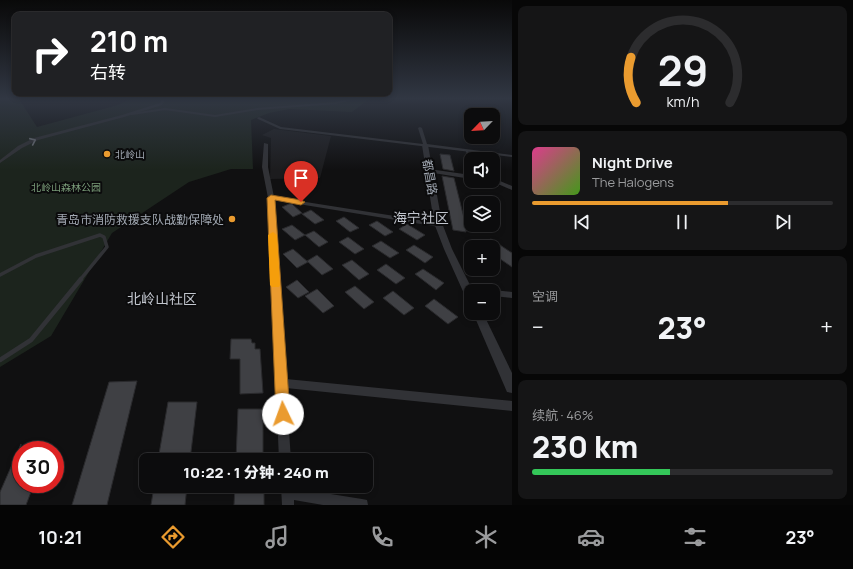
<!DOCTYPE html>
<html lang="zh">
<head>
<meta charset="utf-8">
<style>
  :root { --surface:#0c0c0d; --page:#151516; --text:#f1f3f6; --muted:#9a9b9d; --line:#2c2c2e; --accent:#ea9b2f }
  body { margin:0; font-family:Manrope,"Noto Sans SC",sans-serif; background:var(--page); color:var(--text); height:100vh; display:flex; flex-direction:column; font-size:15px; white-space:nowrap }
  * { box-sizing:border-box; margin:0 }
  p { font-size:13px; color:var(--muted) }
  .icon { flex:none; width:22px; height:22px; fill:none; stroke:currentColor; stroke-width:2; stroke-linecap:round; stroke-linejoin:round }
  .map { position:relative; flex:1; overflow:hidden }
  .side { display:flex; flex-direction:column; gap:6px; padding:6px; background:#070707; width:341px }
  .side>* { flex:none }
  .banner { position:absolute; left:12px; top:12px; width:380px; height:84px; border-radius:8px; box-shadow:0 2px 6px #0003,0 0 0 1px var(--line); background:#202124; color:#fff; overflow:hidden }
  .needle { width:26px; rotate:245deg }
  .buttons { position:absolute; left:464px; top:108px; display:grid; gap:8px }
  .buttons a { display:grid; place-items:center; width:36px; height:36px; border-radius:8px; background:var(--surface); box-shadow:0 2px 6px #0003,0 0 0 1px var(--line); font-size:20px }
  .speed { position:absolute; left:12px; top:441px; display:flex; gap:8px; font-size:20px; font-weight:700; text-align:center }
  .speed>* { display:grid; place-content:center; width:52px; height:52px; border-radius:50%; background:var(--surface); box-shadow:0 2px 6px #0003,0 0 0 1px var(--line); line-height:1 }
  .speed .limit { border:6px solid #d22; background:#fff; color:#111 }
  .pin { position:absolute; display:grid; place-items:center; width:34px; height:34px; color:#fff; margin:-41px -17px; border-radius:50% 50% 50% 0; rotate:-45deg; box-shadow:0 0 4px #0007 }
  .pin .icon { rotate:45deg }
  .me { position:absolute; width:44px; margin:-22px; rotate:357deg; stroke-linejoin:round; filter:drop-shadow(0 0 3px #0008) }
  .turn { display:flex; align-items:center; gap:14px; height:84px; padding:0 12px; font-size:18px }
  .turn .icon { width:52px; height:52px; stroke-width:2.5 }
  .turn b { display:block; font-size:28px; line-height:34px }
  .big { font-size:30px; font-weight:800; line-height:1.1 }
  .side .widget { flex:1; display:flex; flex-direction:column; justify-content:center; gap:6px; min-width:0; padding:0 14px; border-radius:8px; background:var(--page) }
  .side .dial { align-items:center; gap:0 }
  .dial svg { height:104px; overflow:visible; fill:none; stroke:var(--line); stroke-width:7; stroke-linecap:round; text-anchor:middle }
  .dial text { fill:var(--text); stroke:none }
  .song { display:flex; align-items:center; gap:12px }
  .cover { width:48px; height:48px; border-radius:6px; background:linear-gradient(135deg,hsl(330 70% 55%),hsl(100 70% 35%)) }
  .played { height:4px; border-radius:2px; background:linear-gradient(90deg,var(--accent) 65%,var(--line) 65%) }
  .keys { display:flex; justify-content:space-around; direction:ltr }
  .heat { display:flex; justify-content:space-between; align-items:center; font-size:22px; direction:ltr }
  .charge { height:6px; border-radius:3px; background:linear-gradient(90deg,#34c759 46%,var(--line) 0) }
  .trip { position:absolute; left:139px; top:453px; width:234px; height:40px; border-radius:8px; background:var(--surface); box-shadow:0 2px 6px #0003,0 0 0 1px var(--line); font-weight:800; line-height:40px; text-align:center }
  .dock { display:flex; height:64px; justify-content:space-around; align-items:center; background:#050505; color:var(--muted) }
  .dock .icon { width:28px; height:28px }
  .dock .active { color:var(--accent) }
  .dock b { font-size:18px; color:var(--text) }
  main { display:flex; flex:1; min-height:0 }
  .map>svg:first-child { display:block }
</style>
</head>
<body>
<main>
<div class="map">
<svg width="512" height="505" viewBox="0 0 512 505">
  <rect width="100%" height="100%" fill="#101011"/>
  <!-- built -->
  <path fill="#1c1c1e" d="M274,129L331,136L320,178L270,179L271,138L262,135Z"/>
  <!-- green -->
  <path fill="#1c241d" d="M0,99H19L37,127L118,105L131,99H369L352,112L289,109L269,113L251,120L253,169H231L189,182L112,233L51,336L0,367Z"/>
  <!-- building -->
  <g fill="#3f4044" stroke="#2a2a2d">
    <path d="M440,154L450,155L454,171L443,169Z"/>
    <path d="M442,176L454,178L467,230H466V232L453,230Z"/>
    <path d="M289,204H292L302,213L293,217L282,207Z"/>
    <path d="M311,210L324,220L315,224L302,214Z"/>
    <path d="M344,217L359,228L350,232L336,221Z"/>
    <path d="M377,221L393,232L385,236L369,225Z"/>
    <path d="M407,224L425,235L417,240L399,229Z"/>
    <path d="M292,225L305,235L295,240L282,229Z"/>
    <path d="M314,231L328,242L319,247L305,235Z"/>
    <path d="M348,237L364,249L355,254L339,242Z"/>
    <path d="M491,239L512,253V267L493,254V247H473Z"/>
    <path d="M381,241L399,253L390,258L372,246Z"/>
    <path d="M414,245L433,257L425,263L406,250Z"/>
    <path d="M293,249L308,262L297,268L283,254Z"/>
    <path d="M317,255L333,269L322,275L307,261Z"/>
    <path d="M352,260L369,274L359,280L342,265Z"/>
    <path d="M386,264L405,278L396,284L377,270Z"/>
    <path d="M423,269L444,283L436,290L415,274Z"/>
    <path d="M297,280L309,292L298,298L286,287Z"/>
    <path d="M355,286L374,302L364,309L345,292Z"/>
    <path d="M317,289L334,306L323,313L305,296Z"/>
    <path d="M393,291L414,308L404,315L383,298Z"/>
    <path d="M434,299L458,317L448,324L425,306Z"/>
    <path d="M231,339H251L252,343H255V349H260L263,393L240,394V359H230Z"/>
    <path d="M137,381L107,505H72L109,382Z"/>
    <path d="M168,402H197L190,460H158Z"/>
    <path d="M238,409H263V460H236Z"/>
    <path d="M21,444V484H34L26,505H0V492Z"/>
    <path d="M154,486H187L185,505H151Z"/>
    <path d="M235,486H264V505H234Z"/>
  </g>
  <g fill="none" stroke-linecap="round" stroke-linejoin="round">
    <!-- service-far3 -->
    <path stroke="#313236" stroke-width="2" d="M132,114L165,109L215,116L257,109L336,103L352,99"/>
    <!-- service-far2 -->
    <path stroke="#313236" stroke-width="2.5" d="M467,151L471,160"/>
    <!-- service-far1 -->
    <path stroke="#313236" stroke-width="3.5" d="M0,275L36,256L100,235L104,237L107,247L80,280"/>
    <!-- service -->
    <path stroke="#313236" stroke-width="4.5" d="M0,360L31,340L81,279"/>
    <!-- minor -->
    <g fill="#313236" fill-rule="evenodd">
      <path d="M162,99H166L162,105L124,117L38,140L22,148L0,163V160L18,146L34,138L122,115L160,103Z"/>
      <path d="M259,117L281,127L423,144L418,128L420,127L422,128L427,144L512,155V157L280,129L258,119L257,118Z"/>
      <path d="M264,143L268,144V167L274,197L439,223L442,225L439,227L274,200L286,379L512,401V411L286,388L291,460H279L268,198L262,167Z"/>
      <path d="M429,169L471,175V179L427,172V170Z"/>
      <path d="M493,178L512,186V190L491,181H493Z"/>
      <path d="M493,290L512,292V298L493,296V291H490Z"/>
      <path d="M281,486H293V488L362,499L367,500L368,505H323L294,500V505H282Z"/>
    </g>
    <!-- tertiary -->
    <g fill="#313236" fill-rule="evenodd">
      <path d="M425,143L428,145L442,223L452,249L473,291H471V302L467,301L466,298L444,249L434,223L422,145Z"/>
      <path d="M473,313H483L512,373V393L507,392Z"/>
    </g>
  </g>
  <!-- one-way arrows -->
  <defs><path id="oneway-chevron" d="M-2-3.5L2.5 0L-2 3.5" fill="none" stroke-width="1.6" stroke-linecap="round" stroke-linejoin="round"/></defs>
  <use stroke="#6f737a" href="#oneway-chevron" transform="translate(33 141) rotate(-24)"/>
  <!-- sky -->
  <linearGradient id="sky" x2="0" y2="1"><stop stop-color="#090909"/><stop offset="0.58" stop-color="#313743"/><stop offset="1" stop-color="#313743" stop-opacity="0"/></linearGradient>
  <rect width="512" height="170" fill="url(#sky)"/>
  <!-- route -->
  <path fill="#ea9b2f" stroke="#98651f" d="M271,195L301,200L305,202L301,205L275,200L290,414L288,419L283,421L278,419L276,414L267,198Z"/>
  <!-- slow -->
  <path fill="#f59e0b" d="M273,232L277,235L280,285L279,287H272L270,285L268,235Z"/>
  <!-- markers -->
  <g fill="#ea9b2f" stroke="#0b0b0c" stroke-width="1.5">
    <circle cx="107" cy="154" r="4"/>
    <circle cx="232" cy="219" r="4"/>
  </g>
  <g text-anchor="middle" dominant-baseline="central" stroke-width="4" stroke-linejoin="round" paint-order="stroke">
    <!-- far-poi labels -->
    <g font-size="10" fill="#a1a8b2" stroke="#0b0b0c" text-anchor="start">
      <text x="115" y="154">北岭山</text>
    </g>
    <!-- far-park labels -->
    <g font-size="10" fill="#7a9c79" stroke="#0b0b0c">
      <text x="66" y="187">北岭山森林公园</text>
    </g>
    <!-- street labels -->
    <g font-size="12" fill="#a1a8b2" stroke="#0b0b0c">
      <text transform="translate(430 177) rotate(80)">都昌路</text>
    </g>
    <!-- poi labels -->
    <g font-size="12" fill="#a1a8b2" stroke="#0b0b0c" text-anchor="end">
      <text x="224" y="219">青岛市消防救援支队战勤保障处</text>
    </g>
    <!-- quarter labels -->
    <g font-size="14" fill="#c2c6ce" stroke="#0b0b0c">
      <text x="421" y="217">海宁社区</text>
      <text x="162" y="298">北岭山社区</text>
    </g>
  </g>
</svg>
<div class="buttons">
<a><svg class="needle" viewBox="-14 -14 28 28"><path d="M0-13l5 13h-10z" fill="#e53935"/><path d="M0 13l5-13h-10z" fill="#9a9b9d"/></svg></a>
<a><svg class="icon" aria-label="sound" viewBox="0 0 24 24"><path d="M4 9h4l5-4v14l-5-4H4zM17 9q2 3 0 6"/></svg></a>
<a><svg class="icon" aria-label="layers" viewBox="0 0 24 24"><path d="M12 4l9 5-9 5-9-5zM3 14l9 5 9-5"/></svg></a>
<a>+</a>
<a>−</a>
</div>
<div class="speed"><div class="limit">30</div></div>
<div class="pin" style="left:301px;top:202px;background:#d93025"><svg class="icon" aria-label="arrive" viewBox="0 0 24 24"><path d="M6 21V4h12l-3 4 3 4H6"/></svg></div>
<svg class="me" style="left:283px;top:414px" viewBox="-20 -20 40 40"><circle r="19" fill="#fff"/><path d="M0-13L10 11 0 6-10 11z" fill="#ea9b2f"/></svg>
<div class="trip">10:22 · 1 分钟 · 240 m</div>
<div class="banner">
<div class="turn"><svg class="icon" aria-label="right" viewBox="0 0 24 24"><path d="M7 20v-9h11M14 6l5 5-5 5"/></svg><div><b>210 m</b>右转</div></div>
</div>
</div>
<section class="side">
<div class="widget dial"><svg viewBox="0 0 100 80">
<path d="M14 69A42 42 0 1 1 86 69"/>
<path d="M14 69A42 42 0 0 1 10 34" stroke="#ea9b2f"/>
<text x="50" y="56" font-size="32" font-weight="700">29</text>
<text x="50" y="72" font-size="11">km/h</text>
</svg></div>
<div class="widget">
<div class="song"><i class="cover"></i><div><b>Night Drive</b><p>The Halogens</p></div></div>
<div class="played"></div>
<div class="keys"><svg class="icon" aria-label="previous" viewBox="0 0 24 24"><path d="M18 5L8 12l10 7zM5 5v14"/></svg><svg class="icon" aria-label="pause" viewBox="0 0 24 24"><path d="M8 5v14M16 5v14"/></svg><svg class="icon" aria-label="next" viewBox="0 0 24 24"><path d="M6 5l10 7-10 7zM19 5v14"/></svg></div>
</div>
<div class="widget"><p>空调</p>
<div class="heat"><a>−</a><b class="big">23°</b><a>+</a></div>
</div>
<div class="widget"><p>续航 · 46%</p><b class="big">230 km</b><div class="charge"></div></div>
</section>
</main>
<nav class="dock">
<b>10:21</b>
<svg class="icon active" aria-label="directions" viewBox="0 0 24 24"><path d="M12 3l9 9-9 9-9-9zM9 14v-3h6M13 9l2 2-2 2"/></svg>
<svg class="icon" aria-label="music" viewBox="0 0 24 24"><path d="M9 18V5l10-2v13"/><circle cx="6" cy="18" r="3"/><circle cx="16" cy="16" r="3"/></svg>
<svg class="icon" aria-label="phone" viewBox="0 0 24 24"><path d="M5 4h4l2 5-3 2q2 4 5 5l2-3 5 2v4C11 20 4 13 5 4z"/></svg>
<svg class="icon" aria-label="climate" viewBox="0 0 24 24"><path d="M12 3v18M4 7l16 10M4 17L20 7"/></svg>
<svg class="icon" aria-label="car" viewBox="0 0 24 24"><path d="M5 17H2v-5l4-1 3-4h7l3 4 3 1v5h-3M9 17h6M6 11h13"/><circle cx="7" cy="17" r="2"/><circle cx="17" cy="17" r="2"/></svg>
<svg class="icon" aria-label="filters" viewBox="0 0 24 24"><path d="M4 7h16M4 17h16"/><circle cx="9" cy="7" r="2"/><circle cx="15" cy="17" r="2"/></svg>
<b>23°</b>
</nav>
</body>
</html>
